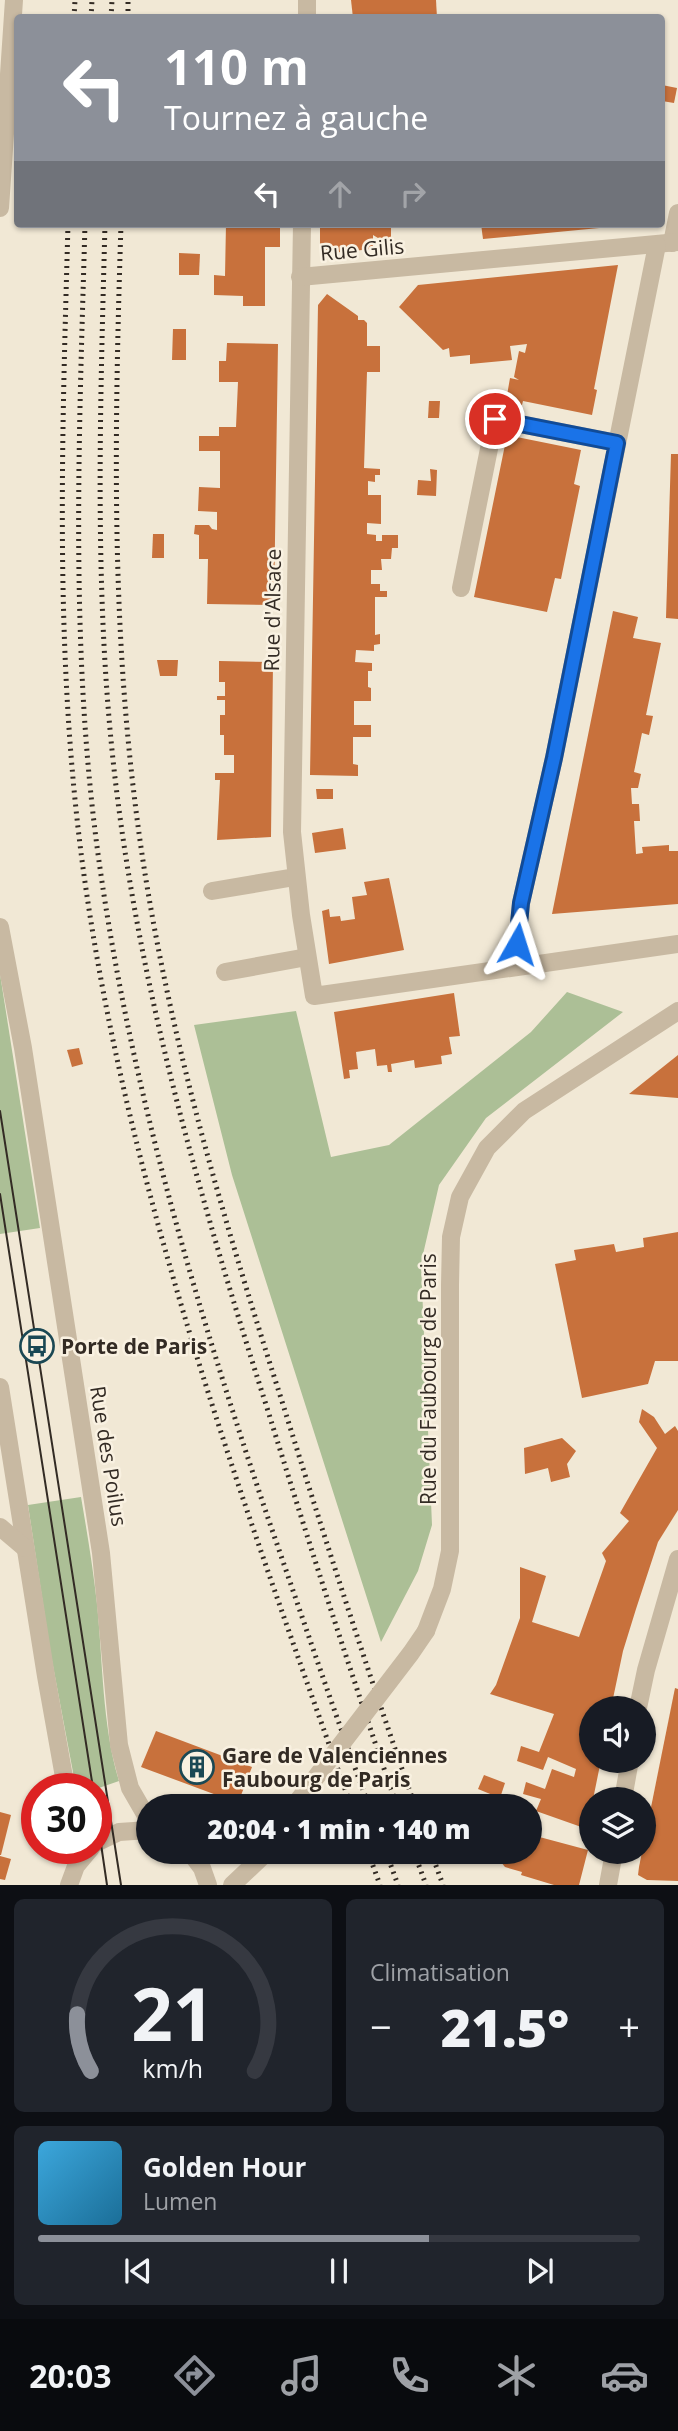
<!DOCTYPE html>
<html lang="fr">
<head>
<meta charset="utf-8">
<style>
  :root { --surface:#171b24; --page:#20242c; --text:#f1f3f6; --muted:#9ea1a6; --line:#363941; --accent:#8c9099 }
  body { margin:0; font-family:"Open Sans",sans-serif; background:var(--page); color:var(--text); height:100vh; display:flex; flex-direction:column; font-size:26px; white-space:nowrap }
  * { box-sizing:border-box; margin:0 }
  p { font-size:23px; color:var(--muted) }
  .icon { flex:none; width:38px; height:38px; fill:none; stroke:currentColor; stroke-width:2; stroke-linecap:round; stroke-linejoin:round }
  .map { position:relative; height:1885px; overflow:hidden }
  .panel { display:flex; flex-direction:column; gap:14px; padding:14px; background:#0d0f14; flex:1 }
  .panel>* { flex:none }
  .hud { position:absolute; left:14px; top:14px; width:651px; height:214px; border-radius:7px; box-shadow:0 2px 5px #0004; background:#8c9099; color:#fff; overflow:hidden }
  .controls { position:absolute; left:579px; top:1696px; display:grid; gap:14px }
  .controls a { display:grid; place-items:center; width:77px; height:77px; border-radius:50%; background:var(--surface); box-shadow:0 2px 5px #0004; font-size:35px }
  .speed { position:absolute; left:21px; top:1773px; display:flex; gap:14px; font-size:35px; font-weight:700; text-align:center }
  .speed>* { display:grid; place-content:center; width:91px; height:91px; border-radius:50%; background:var(--surface); box-shadow:0 2px 5px #0004; line-height:1 }
  .speed .limit { border:10px solid #d22; background:#fff; color:#111 }
  .pin { position:absolute; display:grid; place-items:center; width:60px; height:60px; color:#fff; margin:-30px; border:4px solid #fff; border-radius:50%; box-shadow:0 2px 7px #0007 }
  .me { position:absolute; width:77px; margin:-38px; rotate:6deg; stroke-linejoin:round; filter:drop-shadow(0 0 5px #0008) }
  .turn { display:flex; align-items:center; gap:24px; height:147px; padding:0 35px; font-size:32px }
  .turn .icon { width:91px; height:91px; stroke-width:2.5 }
  .turn b { display:block; font-size:49px; line-height:60px }
  .lanes { display:flex; align-items:center; height:66px; padding:0 35px; background:#0003; justify-content:center; gap:35px; direction:ltr }
  .lanes .off { opacity:.35 }
  .big { font-size:52px; font-weight:800; line-height:1.1 }
  .panel .tile { flex:1; display:flex; flex-direction:column; justify-content:center; gap:10px; min-width:0; padding:0 24px; border-radius:10px; background:var(--page) }
  .panel .dial { align-items:center; gap:0 }
  .dial svg { height:182px; overflow:visible; fill:none; stroke:var(--line); stroke-width:7; stroke-linecap:round; text-anchor:middle }
  .dial text { fill:var(--text); stroke:none }
  .song { display:flex; align-items:center; gap:21px }
  .cover { width:84px; height:84px; border-radius:10px; background:linear-gradient(135deg,hsl(200 70% 55%),hsl(200 70% 35%)) }
  .played { height:7px; border-radius:4px; background:linear-gradient(90deg,var(--accent) 65%,var(--line) 65%) }
  .keys { display:flex; justify-content:space-around; direction:ltr }
  .heat { display:flex; justify-content:space-between; align-items:center; font-size:38px; direction:ltr }
  .panel .tiles { flex:1; display:grid; gap:14px; grid-template-columns:1fr 1fr }
  .tile:last-child { grid-column:span 2 }
  .trip { position:absolute; left:136px; top:1794px; width:406px; height:70px; border-radius:35px; background:var(--surface); box-shadow:0 2px 5px #0004; font-weight:800; line-height:70px; text-align:center }
  .tab-bar { display:flex; height:112px; justify-content:space-around; align-items:center; background:#090b0e; color:var(--muted) }
  .tab-bar .icon { width:49px; height:49px }
  .tab-bar .on { color:var(--accent) }
  .tab-bar b { font-size:32px; color:var(--text) }
  .map>svg:first-child { display:block }
</style>
</head>
<body>
<div class="map">
<svg width="678" height="1885" viewBox="0 0 678 1885">
  <rect width="100%" height="100%" fill="#f1e8d5"/>
  <!-- green -->
  <g fill="#acbf96">
    <path d="M0,974L40,1228L0,1234Z"/>
    <path d="M567,992L623,1012L486,1118L439,1185L421,1263L432,1525L418,1571L381,1642L232,1175L194,1025L296,1011L331,1157L389,1145L531,1032Z"/>
    <path d="M81,1497C87,1532 93,1568 97,1604C103,1663 102,1724 119,1781L96,1789L76,1788L50,1650L28,1505Z"/>
  </g>
  <!-- building -->
  <g fill="#c8713c">
    <path d="M351,0H436L437,18H353Z"/>
    <path d="M662,85L677,88L674,103L662,101Z"/>
    <path d="M226,224H267L268,228H280V247H265V306H243V296L214,295V275L225,276Z"/>
    <path d="M320,224H391V238H378L373,235V249L330,253L320,245Z"/>
    <path d="M481,224H620V226L483,239Z"/>
    <path d="M179,253L200,254L199,275H179Z"/>
    <path d="M618,265L594,389L597,390L592,415L523,401L522,405L506,401L510,378L519,380L514,377L519,351L525,353L527,344L510,346L512,360L470,364V355L450,357L449,348L443,350L399,307L418,285Z"/>
    <path d="M327,294L358,316V320H364L367,323V346H380V372H367L364,468L380,469V475H375V482L368,481V495H381V524L367,523V534L376,535V541H382V535H398V548H392L391,559H381L382,570H371V584H380V591H387V597H375V635L380,634V644L374,645V651L356,650L355,662L372,663V671H368V687L371,688V701H354V725H371V737H353V764L358,765V776L310,775L318,305Z"/>
    <path d="M173,329H186V360H172Z"/>
    <path d="M227,343L278,344L274,605L207,604L208,559H199V535L194,534L195,525H209L212,529L217,530V512L198,511L199,487L220,488V451H199V436H219V427H236L238,382H219V361H226Z"/>
    <path d="M429,401H440L439,418H428Z"/>
    <path d="M507,435L581,450L574,484L580,486L561,579L555,578L547,612L474,597Z"/>
    <path d="M671,454H678V619L666,618Z"/>
    <path d="M430,469L437,470L436,496L417,495L418,480L431,481Z"/>
    <path d="M153,534H164V558H152Z"/>
    <path d="M613,611L638,617L633,638L661,643L646,715L653,716L649,735L642,733L634,772L641,774L638,788H631L632,804H639L640,821H634L636,854L643,853L642,847L669,845V851H678V904L552,914Z"/>
    <path d="M157,660H178L177,676H160Z"/>
    <path d="M219,661L273,662L271,837L217,840L220,780H215V773H234V755H224V735H220V715H225V700H217V696H225V682H219Z"/>
    <path d="M316,789H333V799H317Z"/>
    <path d="M343,828L346,849L315,853L312,833Z"/>
    <path d="M389,878L404,950L329,964L322,911L329,909L330,917L340,916L341,921L355,919L352,897L367,895L364,882Z"/>
    <path d="M454,993L460,1036L449,1037L452,1054L441,1056L442,1064L415,1068L414,1060L391,1064L392,1072H388L387,1065L377,1066L375,1049L356,1052L358,1069L349,1070L350,1078L344,1079L334,1012Z"/>
    <path d="M79,1048L83,1064L72,1067L67,1050Z"/>
    <path d="M678,1055V1098L629,1094Z"/>
    <path d="M678,1232V1361H655L648,1384L582,1398L555,1264L576,1260L574,1250L614,1244L616,1252L644,1247L643,1238Z"/>
    <path d="M642,1409L654,1417L665,1434L675,1426L678,1431V1510L658,1542L636,1609L623,1651L611,1708H592V1760H601L587,1829L536,1811L541,1799L523,1794L526,1782L545,1789L552,1769L574,1777L576,1769L548,1757L543,1770L517,1761L521,1746L539,1752L554,1714L490,1694L496,1685L520,1618V1567L546,1576L532,1622L579,1637L606,1561L602,1553L629,1521L620,1513L657,1448L639,1422Z"/>
    <path d="M562,1438L576,1451L567,1464L570,1477L551,1482L548,1468L525,1474L524,1448Z"/>
    <path d="M675,1688L678,1689V1881L647,1880L638,1875L639,1867Z"/>
    <path d="M156,1731L252,1767L238,1803L141,1767Z"/>
    <path d="M484,1775L505,1783L500,1798L478,1789Z"/>
    <path d="M0,1812L11,1815L1,1855H0Z"/>
    <path d="M530,1819L535,1820L532,1835L588,1850L579,1885H554L521,1875L522,1872L505,1867L496,1856V1852H530Z"/>
    <path d="M0,1856L11,1859L5,1880L0,1879Z"/>
  </g>
  <g fill="none" stroke-linecap="round" stroke-linejoin="round">
    <!-- lane -->
    <g stroke="#c8b9a2" stroke-width="18">
      <path d="M461,588L495,419L617,443"/>
      <path d="M212,891L295,877"/>
      <path d="M225,972L307,957"/>
    </g>
    <!-- street -->
    <g stroke="#c8b9a2" stroke-width="18">
      <path d="M307,18V0"/>
      <path d="M0,208L14,0"/>
      <path d="M302,224L292,832L301,915L314,996L678,944"/>
      <path d="M672,243L678,213"/>
      <path d="M300,277L678,242"/>
      <path d="M0,927L23,1048L101,1553L119,1745L130,1788L149,1821"/>
      <path d="M515,967L521,903L554,758L657,245"/>
      <path d="M0,1387L46,1676L66,1788"/>
      <path d="M0,1527L25,1548"/>
      <path d="M426,1631L442,1589L450,1551V1285L451,1237L460,1197L487,1148L524,1111L678,1011"/>
      <path d="M638,1708L646,1670L678,1559"/>
      <path d="M623,1799L630,1760"/>
      <path d="M96,1843L119,1832L149,1830"/>
      <path d="M190,1852L202,1868L208,1885"/>
      <path d="M69,1885L76,1866L91,1848"/>
      <path d="M232,1885L267,1852"/>
      <path d="M608,1885L614,1852"/>
    </g>
    <!-- tram -->
    <g stroke="#332b24" stroke-width="2">
      <path d="M0,1111L121,1885"/>
      <path d="M0,1194L93,1788"/>
      <path d="M96,1810L107,1885"/>
    </g>
    <!-- rail -->
    <g stroke="#332b24" stroke-width="5" stroke-dasharray="2 5" stroke-linecap="butt">
      <path d="M74,18L75,0"/>
      <path d="M91,18L92,0"/>
      <path d="M111,18L112,0"/>
      <path d="M128,18V0"/>
      <path d="M68,224C62,441 54,659 84,875C128,1193 244,1505 351,1806"/>
      <path d="M85,224C79,441 69,659 101,875C133,1096 198,1311 269,1521C302,1616 334,1712 369,1806"/>
      <path d="M105,224C100,417 93,610 118,802C145,1011 204,1211 268,1411C309,1543 351,1675 397,1806"/>
      <path d="M121,224C115,414 111,605 134,794C158,1000 217,1199 280,1395C323,1533 367,1670 415,1806"/>
      <path d="M368,1852L380,1885"/>
      <path d="M386,1852L398,1885"/>
      <path d="M414,1852L426,1885"/>
      <path d="M431,1852L443,1885"/>
    </g>
    <!-- street-bridge -->
    <path stroke="#c8b9a2" stroke-width="18" d="M294,1806L411,1653L426,1631"/>
  </g>
  <g fill="none" stroke-linecap="round" stroke-linejoin="round">
    <!-- route casing -->
    <g stroke="#114b97" stroke-width="18">
      <path id="route" d="M495,419L617,443L554,758L521,903L517,944"/>
    </g>
    <!-- route -->
    <use href="#route" stroke="#1a73e8" stroke-width="12"/>
  </g>
  <!-- icons -->
  <defs>
    <g id="bus-ring" transform="scale(1.75)"><circle r="9.5" fill="#f9f1e1" stroke="#1a4854" stroke-width="1.5"/><path d="M-5-6H5V4H4V6H2V4H-2V6H-4V4H-5ZM-3.5-4V0h7V-4ZM-3.5 1.2v1.5H-2V1.2ZM2 1.2v1.5H3.5V1.2Z" fill="#1a4854"/></g>
    <g id="building-ring" transform="scale(1.75)"><circle r="9.5" fill="#f9f1e1" stroke="#1a4854" stroke-width="1.5"/><path d="M-4-6H4V6H1V3H-1V6H-4ZM-2.5-4.3h1.7v1.8h-1.7ZM.8-4.3h1.7v1.8H.8ZM-2.5-1h1.7V.8h-1.7ZM.8-1h1.7V.8H.8Z" fill="#1a4854"/></g>
  </defs>
  <g fill-rule="evenodd">
    <use href="#bus-ring" x="37" y="1346"/>
    <use href="#building-ring" x="197" y="1767"/>
  </g>
  <g text-anchor="middle" dominant-baseline="central" stroke-width="5" stroke-linejoin="round" paint-order="stroke">
    <!-- street labels -->
    <g font-size="21" fill="#332b24" stroke="#f9f1e1">
      <text transform="translate(362 249) rotate(-5)">Rue Gilis</text>
      <text transform="translate(272 610) rotate(-89)">Rue d'Alsace</text>
      <text transform="translate(428 1379) rotate(-90)">Rue du Faubourg de Paris</text>
      <text transform="translate(109 1456) rotate(81)">Rue des Poilus</text>
    </g>
    <!-- poi labels -->
    <g font-size="21" font-weight="bold" fill="#332b24" stroke="#f9f1e1" text-anchor="start">
      <text x="61" y="1346">Porte de Paris</text>
      <text x="222" y="1755">Gare de Valenciennes<tspan x="222" dy="24">Faubourg de Paris</tspan></text>
    </g>
  </g>
</svg>
<div class="controls">
<a><svg class="icon" aria-label="sound" viewBox="0 0 24 24"><path d="M4 9h4l5-4v14l-5-4H4zM17 9q2 3 0 6"/></svg></a>
<a><svg class="icon" aria-label="layers" viewBox="0 0 24 24"><path d="M12 4l9 5-9 5-9-5zM3 14l9 5 9-5"/></svg></a>
</div>
<div class="speed"><div class="limit">30</div></div>
<div class="pin" style="left:495px;top:419px;background:#d93025"><svg class="icon" aria-label="arrive" viewBox="0 0 24 24"><path d="M6 21V4h12l-3 4 3 4H6"/></svg></div>
<svg class="me" style="left:517px;top:944px" viewBox="-20 -20 40 40"><path d="M0-17L14 15 0 8-14 15z" fill="#1a73e8" stroke="#fff" stroke-width="4"/></svg>
<div class="trip">20:04 · 1 min · 140 m</div>
<div class="hud">
<div class="turn"><svg class="icon" aria-label="left" viewBox="0 0 24 24"><path d="M17 20v-9H6M10 6l-5 5 5 5"/></svg><div><b>110 m</b>Tournez à gauche</div></div>
<div class="lanes"><svg class="icon" aria-label="left" viewBox="0 0 24 24"><path d="M17 20v-9H6M10 6l-5 5 5 5"/></svg><svg class="icon off" aria-label="ahead" viewBox="0 0 24 24"><path d="M12 20V5M6 11l6-6 6 6"/></svg><svg class="icon off" aria-label="right" viewBox="0 0 24 24"><path d="M7 20v-9h11M14 6l5 5-5 5"/></svg></div>
</div>
</div>
<section class="panel">
<div class="tiles">
<div class="tile dial"><svg viewBox="0 0 100 80">
<path d="M14 69A42 42 0 1 1 86 69"/>
<path d="M14 69A42 42 0 0 1 8 44" stroke="#8c9099"/>
<text x="50" y="56" font-size="32" font-weight="700">21</text>
<text x="50" y="72" font-size="11">km/h</text>
</svg></div>
<div class="tile"><p>Climatisation</p>
<div class="heat"><a>−</a><b class="big">21.5°</b><a>+</a></div>
</div>
<div class="tile">
<div class="song"><i class="cover"></i><div><b>Golden Hour</b><p>Lumen</p></div></div>
<div class="played"></div>
<div class="keys"><svg class="icon" aria-label="previous" viewBox="0 0 24 24"><path d="M18 5L8 12l10 7zM5 5v14"/></svg><svg class="icon" aria-label="pause" viewBox="0 0 24 24"><path d="M8 5v14M16 5v14"/></svg><svg class="icon" aria-label="next" viewBox="0 0 24 24"><path d="M6 5l10 7-10 7zM19 5v14"/></svg></div>
</div>
</div>
</section>
<nav class="tab-bar">
<b>20:03</b>
<svg class="icon on" aria-label="directions" viewBox="0 0 24 24"><path d="M12 3l9 9-9 9-9-9zM9 14v-3h6M13 9l2 2-2 2"/></svg>
<svg class="icon" aria-label="music" viewBox="0 0 24 24"><path d="M9 18V5l10-2v13"/><circle cx="6" cy="18" r="3"/><circle cx="16" cy="16" r="3"/></svg>
<svg class="icon" aria-label="phone" viewBox="0 0 24 24"><path d="M5 4h4l2 5-3 2q2 4 5 5l2-3 5 2v4C11 20 4 13 5 4z"/></svg>
<svg class="icon" aria-label="climate" viewBox="0 0 24 24"><path d="M12 3v18M4 7l16 10M4 17L20 7"/></svg>
<svg class="icon" aria-label="car" viewBox="0 0 24 24"><path d="M5 17H2v-5l4-1 3-4h7l3 4 3 1v5h-3M9 17h6M6 11h13"/><circle cx="7" cy="17" r="2"/><circle cx="17" cy="17" r="2"/></svg>
</nav>
</body>
</html>
